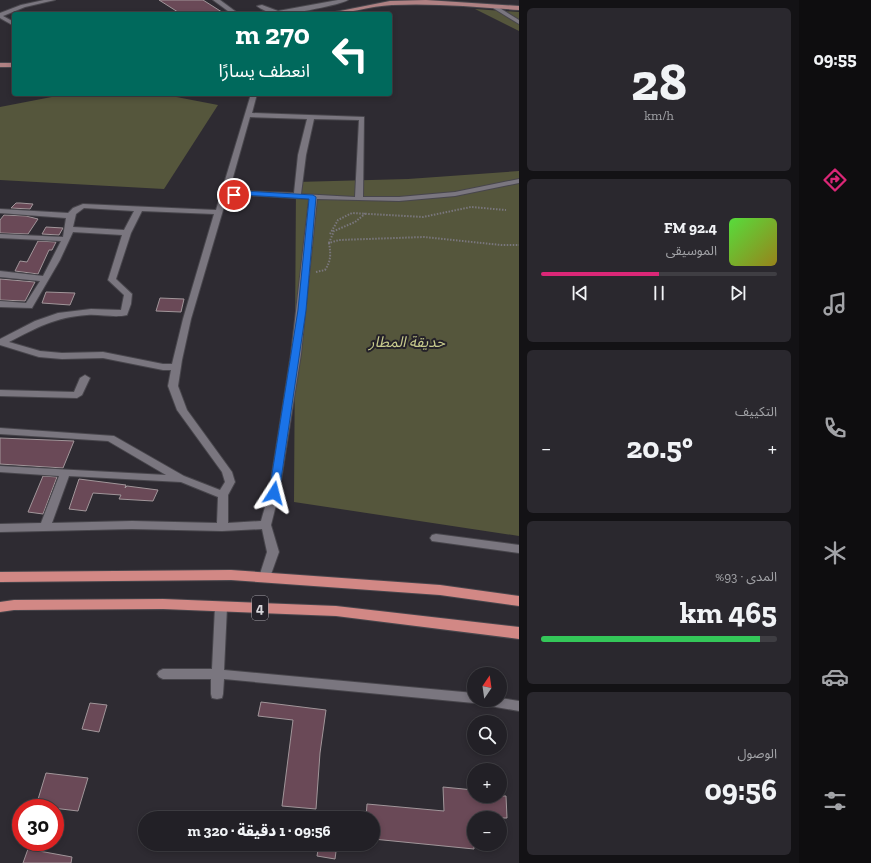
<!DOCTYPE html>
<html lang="ar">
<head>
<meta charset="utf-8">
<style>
  :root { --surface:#222026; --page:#2a282e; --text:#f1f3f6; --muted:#a2a3a7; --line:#3f3e43; --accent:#db2777 }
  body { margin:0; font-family:"Zilla Slab","Noto Sans Arabic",serif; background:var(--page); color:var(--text); direction:rtl; height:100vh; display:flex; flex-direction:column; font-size:15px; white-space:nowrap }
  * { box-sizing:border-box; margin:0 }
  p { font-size:13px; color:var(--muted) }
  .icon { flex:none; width:22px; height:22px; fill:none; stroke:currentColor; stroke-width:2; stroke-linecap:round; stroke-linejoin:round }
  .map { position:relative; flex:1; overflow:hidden; direction:ltr }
  .side { display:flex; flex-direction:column; gap:8px; padding:8px; background:#131215; width:280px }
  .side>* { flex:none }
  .hud { position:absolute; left:12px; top:12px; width:380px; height:84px; border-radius:4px; box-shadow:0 2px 6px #0003,0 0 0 1px var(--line); direction:rtl; background:#00695c; color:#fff; overflow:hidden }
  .needle { width:26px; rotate:13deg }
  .tools { position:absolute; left:467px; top:667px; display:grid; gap:8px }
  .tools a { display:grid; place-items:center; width:40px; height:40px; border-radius:50%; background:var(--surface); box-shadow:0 2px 6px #0003,0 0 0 1px var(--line); font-size:20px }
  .speed { position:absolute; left:12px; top:799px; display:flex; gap:8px; font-size:20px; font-weight:700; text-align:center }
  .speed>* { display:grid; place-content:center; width:52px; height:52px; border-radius:50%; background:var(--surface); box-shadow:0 2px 6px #0003,0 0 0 1px var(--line); line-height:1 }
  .speed .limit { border:6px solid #d22; background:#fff; color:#111 }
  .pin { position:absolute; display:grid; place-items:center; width:34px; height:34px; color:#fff; margin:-17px; border:2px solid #fff; border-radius:50%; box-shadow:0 1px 4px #0007 }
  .me { position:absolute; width:44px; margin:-22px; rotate:9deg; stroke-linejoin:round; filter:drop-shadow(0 0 3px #0008) }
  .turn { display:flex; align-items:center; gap:14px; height:84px; padding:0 16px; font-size:18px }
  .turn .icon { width:52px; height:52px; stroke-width:2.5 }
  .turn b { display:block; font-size:28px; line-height:34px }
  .big { font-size:30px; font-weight:800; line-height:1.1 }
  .side .card { flex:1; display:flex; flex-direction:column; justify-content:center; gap:6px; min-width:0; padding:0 14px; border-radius:6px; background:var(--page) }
  .side .dial { align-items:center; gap:0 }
  .dial b { font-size:52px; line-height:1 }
  .song { display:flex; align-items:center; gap:12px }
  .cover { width:48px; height:48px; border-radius:6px; background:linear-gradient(135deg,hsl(110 70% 55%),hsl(50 70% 35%)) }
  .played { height:4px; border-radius:2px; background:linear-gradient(90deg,var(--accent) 50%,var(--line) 50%) }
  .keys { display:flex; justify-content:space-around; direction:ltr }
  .heat { display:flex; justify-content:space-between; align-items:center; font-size:22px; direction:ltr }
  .charge { height:6px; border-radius:3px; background:linear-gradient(90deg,#34c759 93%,var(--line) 0) }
  .trip { position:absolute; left:138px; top:811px; width:242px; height:40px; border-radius:20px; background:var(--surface); box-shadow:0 2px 6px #0003,0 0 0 1px var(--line); font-weight:800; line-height:40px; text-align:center; direction:rtl }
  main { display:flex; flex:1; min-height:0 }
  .tab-bar { display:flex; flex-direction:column; width:72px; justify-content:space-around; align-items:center; background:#0e0d0f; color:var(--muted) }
  .tab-bar .icon { width:28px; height:28px }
  .tab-bar .active { color:var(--accent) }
  .tab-bar b { font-size:18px; color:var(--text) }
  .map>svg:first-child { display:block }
</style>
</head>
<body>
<main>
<nav class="tab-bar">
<b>09:55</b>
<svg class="icon active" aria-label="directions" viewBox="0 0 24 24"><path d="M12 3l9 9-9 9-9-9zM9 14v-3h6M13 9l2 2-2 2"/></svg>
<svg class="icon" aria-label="music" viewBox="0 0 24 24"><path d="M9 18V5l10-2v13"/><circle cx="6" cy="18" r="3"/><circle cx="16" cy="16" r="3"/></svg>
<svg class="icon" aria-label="phone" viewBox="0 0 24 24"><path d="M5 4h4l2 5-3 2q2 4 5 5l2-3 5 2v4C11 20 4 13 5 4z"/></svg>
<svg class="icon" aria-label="climate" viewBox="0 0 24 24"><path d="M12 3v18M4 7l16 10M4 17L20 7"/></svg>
<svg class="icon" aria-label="car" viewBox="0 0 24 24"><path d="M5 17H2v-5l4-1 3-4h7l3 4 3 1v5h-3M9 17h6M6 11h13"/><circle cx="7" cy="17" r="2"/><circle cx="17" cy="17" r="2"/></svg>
<svg class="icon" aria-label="filters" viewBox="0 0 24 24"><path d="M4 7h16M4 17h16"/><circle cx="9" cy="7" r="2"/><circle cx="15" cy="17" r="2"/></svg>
</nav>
<section class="side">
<div class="card dial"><b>28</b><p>km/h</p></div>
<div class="card">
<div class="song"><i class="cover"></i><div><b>92.4 FM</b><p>الموسيقى</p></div></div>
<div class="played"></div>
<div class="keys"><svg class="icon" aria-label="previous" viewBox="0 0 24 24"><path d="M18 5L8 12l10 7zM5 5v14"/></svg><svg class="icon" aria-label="pause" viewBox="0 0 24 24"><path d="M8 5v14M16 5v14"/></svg><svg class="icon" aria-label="next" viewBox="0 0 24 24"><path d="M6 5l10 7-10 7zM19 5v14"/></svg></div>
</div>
<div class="card"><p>التكييف</p>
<div class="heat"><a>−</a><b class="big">20.5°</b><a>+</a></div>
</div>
<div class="card"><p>المدى · 93%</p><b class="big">465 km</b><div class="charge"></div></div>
<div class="card"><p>الوصول</p><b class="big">09:56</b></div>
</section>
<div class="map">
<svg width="519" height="863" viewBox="0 0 519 863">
  <rect width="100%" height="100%" fill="#2e2b32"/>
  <!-- green -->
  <g fill="#55563c">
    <path d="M475,9L519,12V31Z"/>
    <path d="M67,94H161L218,105L164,189L0,180V107Z"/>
    <path d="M519,171V536L294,502L296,182L408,179Z"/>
  </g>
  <!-- building -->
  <g fill="#6a4957" stroke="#a1969a">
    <path d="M159,0H203L225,14H181Z"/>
    <path d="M16,203H20L33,204L30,209L11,208Z"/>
    <path d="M4,215L26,216L38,219L28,234L0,233V220Z"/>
    <path d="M46,227L63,228L59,235L42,234Z"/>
    <path d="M38,241L56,242L52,250H49L38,274L15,271L20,261L27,262Z"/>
    <path d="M0,279L35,282L25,301L0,300Z"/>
    <path d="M46,292L75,293L70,305L42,303Z"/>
    <path d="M160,298L184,299L181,312L156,311Z"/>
    <path d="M0,438L74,441L63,468L0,464Z"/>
    <path d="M43,476L57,477L43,514L28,512Z"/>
    <path d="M79,479L126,485L125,488L127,486L158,490L153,501L119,499L121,495L93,493L86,511L69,509Z"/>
    <path d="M261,702L326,710L320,753L316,809L282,806L293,720L258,716Z"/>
    <path d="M90,703L107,705L99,732L82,729Z"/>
    <path d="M46,773L88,778L78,811L36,806Z"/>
    <path d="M443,787L474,790V796H506L507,818H474V849L373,839V818H366L367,804L444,811Z"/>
    <path d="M319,844H337L335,859L317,856Z"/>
    <path d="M28,849L72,857L71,863H23Z"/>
  </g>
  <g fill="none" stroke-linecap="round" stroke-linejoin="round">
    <!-- minor casing -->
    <g stroke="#48464c" stroke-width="2">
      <g id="minor">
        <path d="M44,0H55L25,7L3,16L14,22V26L0,18V13L21,5Z"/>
        <path d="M213,0H220L239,14H232Z"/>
        <path d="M338,0H348C340,5 284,16 274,14C269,13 261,9 257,6L262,5L278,11Z"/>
        <path d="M495,5L519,20V24L493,8L492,7Z"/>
        <path d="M251,94H257L252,113L364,117L363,197H399L455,192L519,179V183L455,196L399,201L317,199L301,354L279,493L271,525L279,552L269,580H261L259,577L267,552L262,529L222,531L132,529L0,532V524L41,523L59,476L0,472V466L166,475L108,441L0,434V428L114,436L184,476L220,490L225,482L222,472L177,410L168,386L171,370H163L103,358L62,359L39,357L0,345V339L35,321L58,313L91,309L121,310L124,295L108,280L122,235L73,232L60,260L32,308L0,307V301L26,303L40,281L0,277V271L43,276L61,241L0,238V234L63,237L66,218L0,213V209L68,213L73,208L83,204L216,210ZM250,117L307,119L298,155L294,193L244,191L228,195ZM314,119L359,120L355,197L301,194L306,155ZM244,195L309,199L291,354L269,493L261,521L228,523V495L235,482L232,472L187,410L178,386L182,360L191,319L226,200ZM84,208L134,211L124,230L73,227L76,214ZM142,211L214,214L183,319L172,364H163L103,352L62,353L40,351L9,342C36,328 56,317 87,315C100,314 115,318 127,315L131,304L132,294L116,279L131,233ZM69,476L181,482L218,497L217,523L132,521L52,523Z"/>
        <path d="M85,375L90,378L82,395L77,398L0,396V390L74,392L80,378Z"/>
        <path d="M436,534L519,545V553L432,541L430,538L432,535Z"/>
        <path d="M221,603L225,604L227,607L224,670L474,693V700H500V698L519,701V711L484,705L478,702L474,703L224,679L223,694L222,698L217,699L212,698L211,694V679H163L159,677L157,674L159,671L163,669H212L215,607L217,604Z"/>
      </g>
    </g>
    <!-- major casing -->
    <g stroke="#48464c" stroke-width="2">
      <g id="major">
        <path d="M426,0L519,6V10C477,7 435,3 392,5C370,6 348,14 325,14L390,1Z"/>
        <rect x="0" y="63" width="14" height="4"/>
      </g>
    </g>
    <!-- highway casing -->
    <g stroke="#48464c" stroke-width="2">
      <g id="highway">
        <path d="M231,570L440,585L519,596V606L440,595L231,580L0,582V572Z"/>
        <path d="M163,599L336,606L519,627V639L336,616L163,609L14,610L0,612V602L14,600Z"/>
      </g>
    </g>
    <!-- path -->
    <g stroke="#7a777d" stroke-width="2" stroke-dasharray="1.5 1.5" stroke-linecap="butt">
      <path d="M330,234L338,220L352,213L423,217L471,207L506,210"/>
      <path d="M329,243L334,231L355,222L366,213"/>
      <path d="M316,272L325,270C331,261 331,254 329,243L339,240L424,237L501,245H519"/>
    </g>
    <!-- minor -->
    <use href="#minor" fill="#7a767f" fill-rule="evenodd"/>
    <!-- major -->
    <use href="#major" fill="#af8183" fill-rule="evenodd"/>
    <!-- highway -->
    <use href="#highway" fill="#d28885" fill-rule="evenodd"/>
  </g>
  <!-- route -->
  <path fill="#1a73e8" stroke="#114b97" d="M244,191L313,195L316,197L306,310L279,493L274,497L269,493L298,310L309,199L244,195L234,197L230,195Z"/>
  <g text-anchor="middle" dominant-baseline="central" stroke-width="4" stroke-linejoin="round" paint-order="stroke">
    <!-- shield labels -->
    <rect fill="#242129" stroke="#a2a0a6" stroke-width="1" x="252" y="596" width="16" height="24" rx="3"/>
    <g font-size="14" font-weight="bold" fill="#d8d6db">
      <text x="260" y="608">4</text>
    </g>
    <!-- park labels -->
    <g font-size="15" font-style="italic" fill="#c7ca8d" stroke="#242129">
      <text x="407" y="342">حديقة المطار</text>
    </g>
  </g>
</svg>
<div class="tools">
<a><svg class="needle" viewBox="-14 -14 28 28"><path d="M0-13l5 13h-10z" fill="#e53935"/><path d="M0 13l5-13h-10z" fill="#a2a3a7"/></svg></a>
<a><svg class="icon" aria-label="search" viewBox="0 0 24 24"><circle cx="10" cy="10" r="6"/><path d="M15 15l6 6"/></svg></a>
<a>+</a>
<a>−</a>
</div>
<div class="speed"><div class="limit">30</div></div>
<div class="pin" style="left:234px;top:195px;background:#d93025"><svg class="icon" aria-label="arrive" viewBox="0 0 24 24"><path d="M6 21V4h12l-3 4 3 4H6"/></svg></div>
<svg class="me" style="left:274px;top:493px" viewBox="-20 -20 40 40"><path d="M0-17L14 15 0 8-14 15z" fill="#1a73e8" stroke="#fff" stroke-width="4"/></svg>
<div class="trip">09:56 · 1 دقيقة · 320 m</div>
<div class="hud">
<div class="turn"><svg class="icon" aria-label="left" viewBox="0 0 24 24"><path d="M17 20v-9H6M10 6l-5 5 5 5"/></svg><div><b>270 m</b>انعطف يسارًا</div></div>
</div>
</div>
</main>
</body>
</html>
